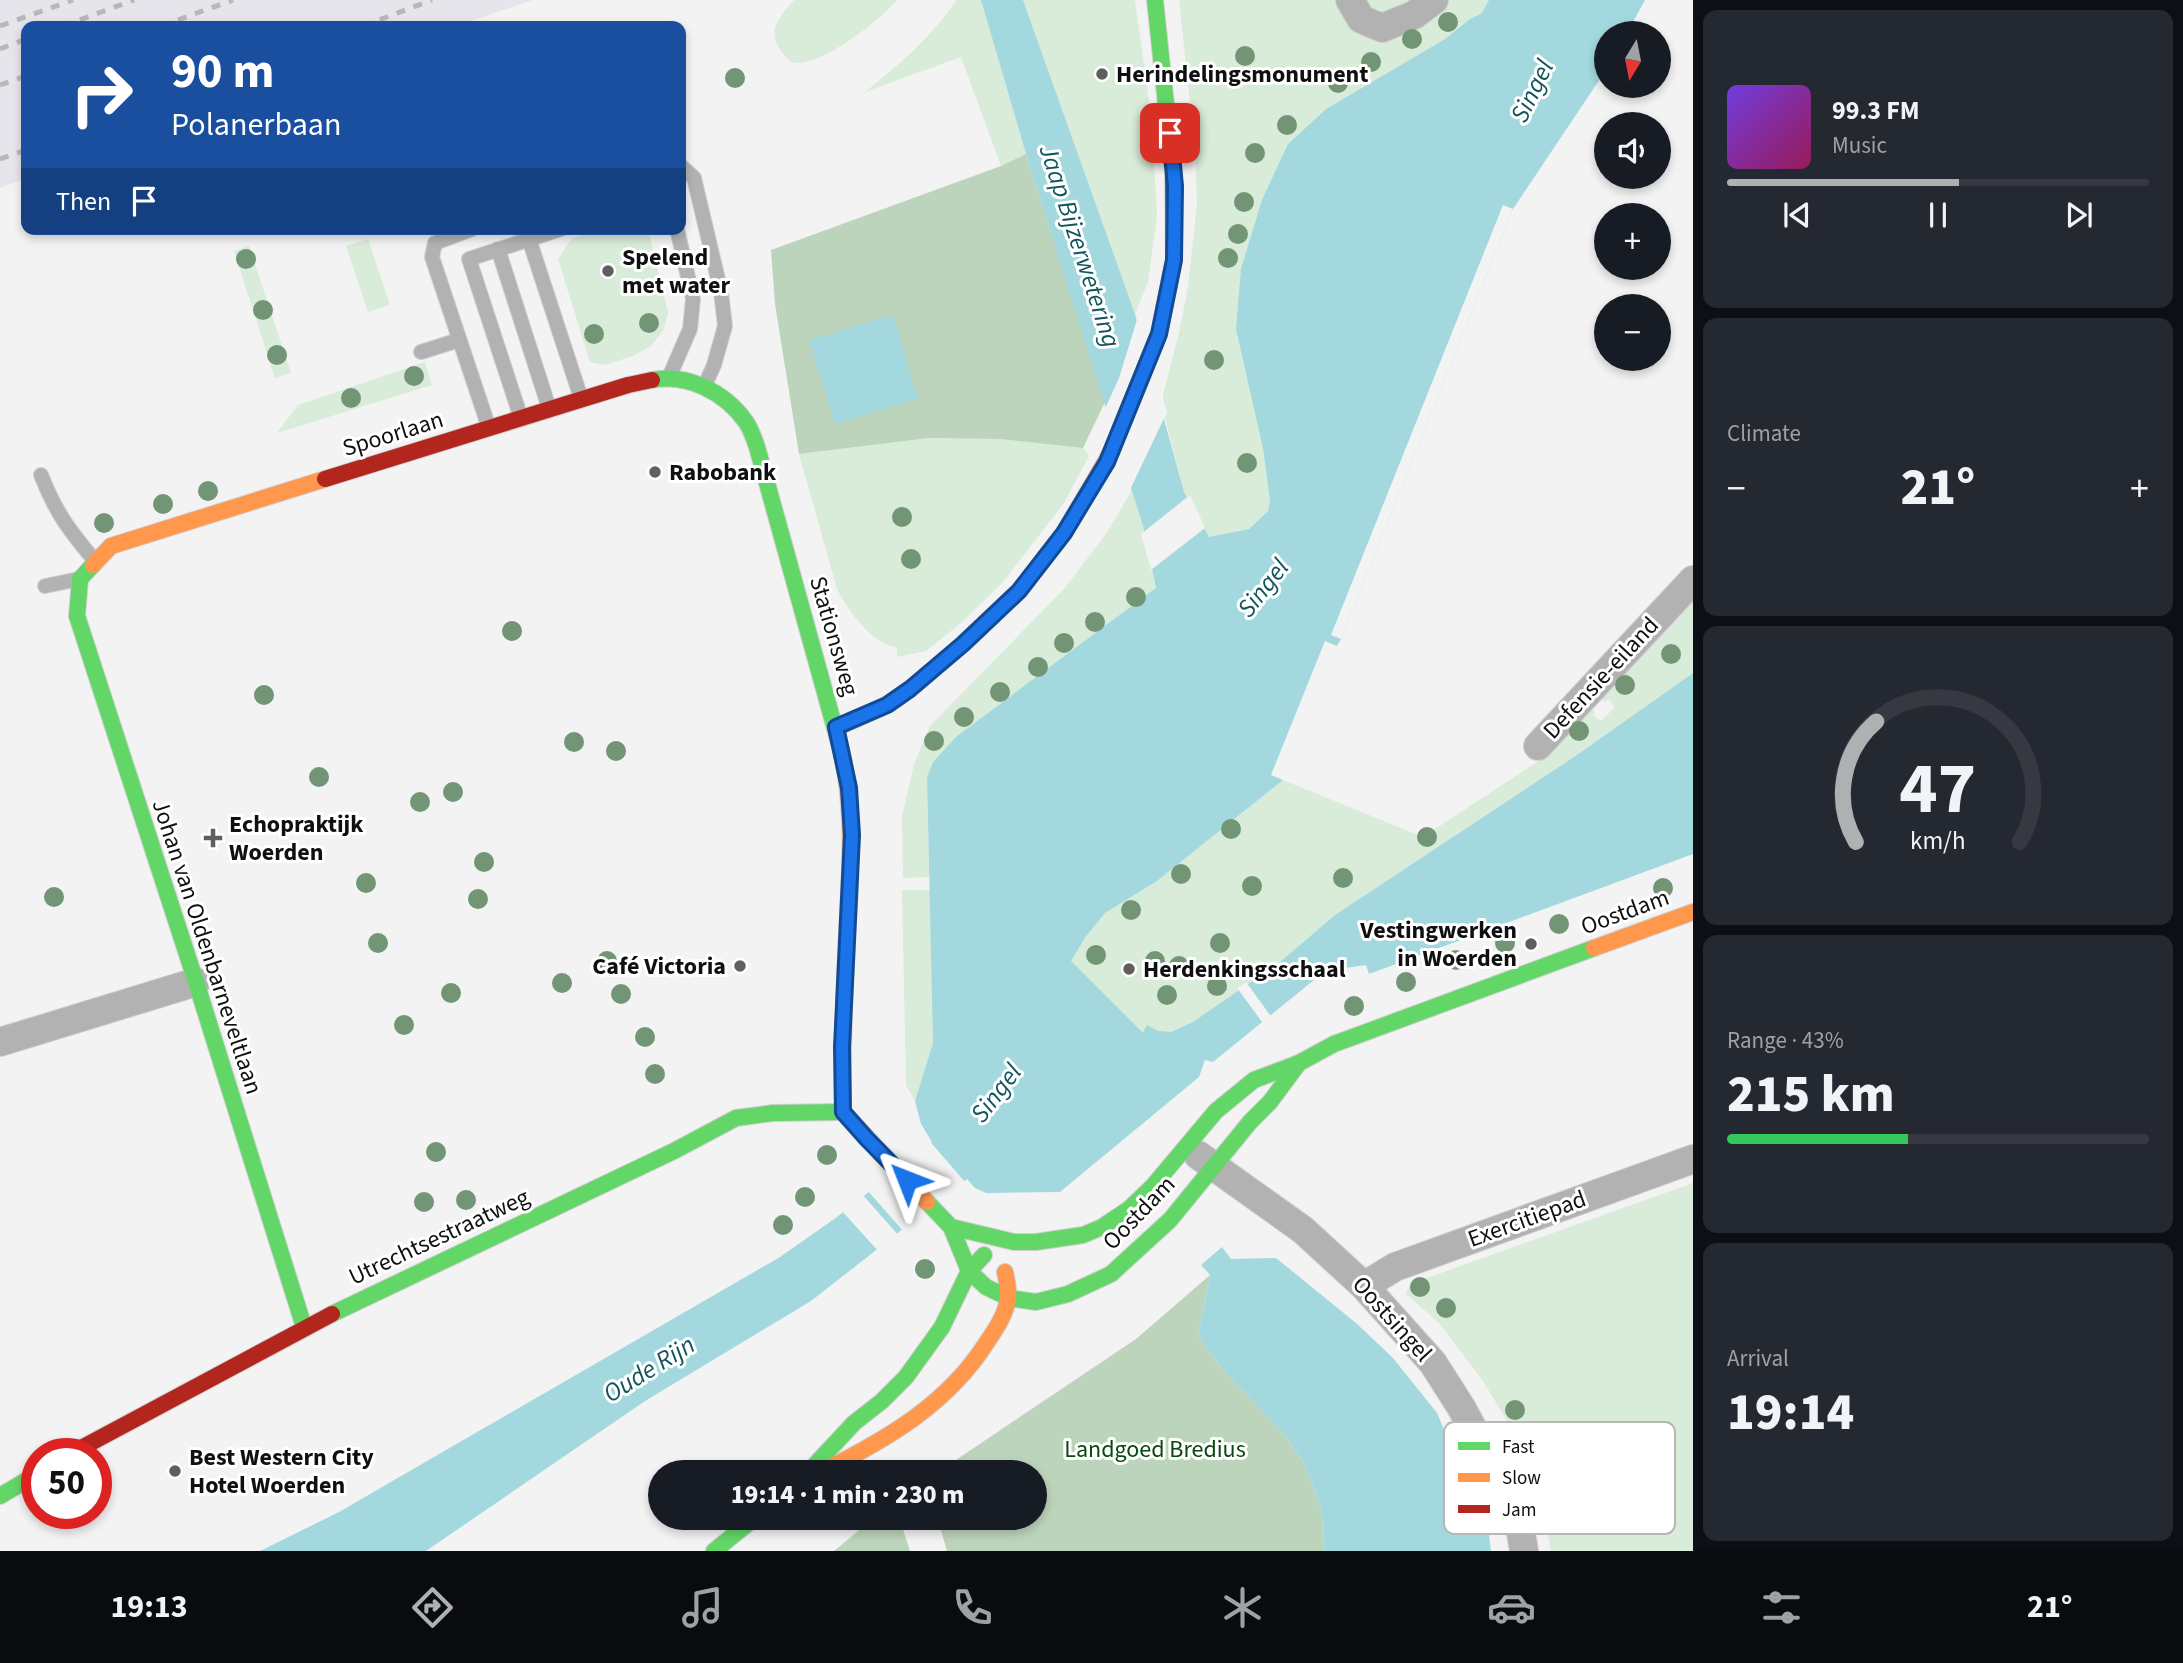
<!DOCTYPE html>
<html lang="en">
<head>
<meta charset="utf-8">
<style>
  :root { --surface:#171b24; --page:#242831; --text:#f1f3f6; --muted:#9ea1a6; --line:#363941; --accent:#afb0b2 }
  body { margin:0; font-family:"Source Sans 3",sans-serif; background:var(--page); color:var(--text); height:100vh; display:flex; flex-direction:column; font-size:26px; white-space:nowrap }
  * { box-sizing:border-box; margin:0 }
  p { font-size:23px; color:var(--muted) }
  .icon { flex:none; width:38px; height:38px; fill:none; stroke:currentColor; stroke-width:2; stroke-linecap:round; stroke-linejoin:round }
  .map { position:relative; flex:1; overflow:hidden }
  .side { display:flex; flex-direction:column; gap:10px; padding:10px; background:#0d0f14; width:490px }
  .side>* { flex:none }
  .banner { position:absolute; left:21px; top:21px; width:665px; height:214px; border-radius:14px; box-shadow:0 4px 10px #0003; background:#1a4fa0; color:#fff; overflow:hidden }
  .needle { width:46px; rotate:190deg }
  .tools { position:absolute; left:1594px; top:21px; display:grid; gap:14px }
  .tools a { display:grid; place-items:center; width:77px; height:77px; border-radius:50%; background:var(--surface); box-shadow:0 4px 10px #0003; font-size:35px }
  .speed { position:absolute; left:21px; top:1438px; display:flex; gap:14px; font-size:35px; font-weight:700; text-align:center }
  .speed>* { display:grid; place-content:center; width:91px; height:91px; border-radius:50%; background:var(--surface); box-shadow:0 4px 10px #0003; line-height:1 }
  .speed .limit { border:10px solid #d22; background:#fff; color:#111 }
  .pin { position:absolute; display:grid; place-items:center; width:60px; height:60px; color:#fff; margin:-30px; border-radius:14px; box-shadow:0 4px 10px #0006 }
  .me { position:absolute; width:77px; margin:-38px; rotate:315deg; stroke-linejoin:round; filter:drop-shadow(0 0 5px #0008) }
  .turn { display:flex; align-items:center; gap:24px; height:147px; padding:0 35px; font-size:32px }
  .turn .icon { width:91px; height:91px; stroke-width:2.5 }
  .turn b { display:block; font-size:49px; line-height:60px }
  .then { display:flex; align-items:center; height:66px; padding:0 35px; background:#0003; gap:14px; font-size:26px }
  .big { font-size:52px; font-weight:800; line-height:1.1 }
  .side .card { flex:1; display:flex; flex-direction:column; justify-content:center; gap:10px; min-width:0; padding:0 24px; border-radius:14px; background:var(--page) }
  .side .dial { align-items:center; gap:0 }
  .dial svg { height:182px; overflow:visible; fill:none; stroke:var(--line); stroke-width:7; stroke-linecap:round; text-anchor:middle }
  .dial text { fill:var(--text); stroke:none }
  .song { display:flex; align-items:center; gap:21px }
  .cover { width:84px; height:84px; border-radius:10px; background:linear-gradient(135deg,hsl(260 70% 55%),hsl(330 70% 35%)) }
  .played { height:7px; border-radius:4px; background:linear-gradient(90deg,var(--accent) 55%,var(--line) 55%) }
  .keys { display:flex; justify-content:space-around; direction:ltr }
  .heat { display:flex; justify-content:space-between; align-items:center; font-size:38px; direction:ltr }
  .charge { height:10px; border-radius:5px; background:linear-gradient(90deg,#34c759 43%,var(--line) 0) }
  .trip { position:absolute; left:648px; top:1460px; width:399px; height:70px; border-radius:35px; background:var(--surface); box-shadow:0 4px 10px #0003; font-weight:800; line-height:70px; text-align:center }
  .menu { display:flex; height:112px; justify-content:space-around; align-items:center; background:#090b0e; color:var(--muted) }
  .menu .icon { width:49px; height:49px }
  .menu .selected { color:var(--accent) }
  .menu b { font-size:32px; color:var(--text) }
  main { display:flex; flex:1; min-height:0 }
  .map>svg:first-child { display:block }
</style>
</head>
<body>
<main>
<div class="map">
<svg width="1693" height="1551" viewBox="0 0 1693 1551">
  <rect width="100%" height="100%" fill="#f3f3f4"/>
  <!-- built -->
  <path fill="#e5e5eb" d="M0,0H533L456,26H26V178L0,188Z"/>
  <!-- green -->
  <g fill="#d9ebd9">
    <path d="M794,0H897C881,20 823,64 798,63C792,63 788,60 785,56C765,32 777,20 794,0Z"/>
    <path d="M956,0H981L1026,154L1001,166L961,57L865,92C900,64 932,37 956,0Z"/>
    <path d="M1023,0H1135L1151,116L1157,216L1148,282L1135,314Z"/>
    <path d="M1179,0H1489L1482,13L1470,19L1445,39L1326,109L1288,144L1263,448L1270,501L1268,511L1249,529L1208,537L1184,492L1161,403L1179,333L1188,287L1197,204L1195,149Z"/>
    <path d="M598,229H648L668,313L663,331L650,347L630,357L605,365L590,362L558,259L571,239Z"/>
    <path d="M368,239L390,305L368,312L346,246Z"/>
    <path d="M249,246L291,373L275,378L234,251Z"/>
    <path d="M425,362L432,385L277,433L298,405Z"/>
    <path d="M929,438L999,439L1083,448L1089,456L1064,503L1003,582L961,623L926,651L897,657V647C874,647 847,609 837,589L799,454Z"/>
    <path d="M1132,490L1143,526L1156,589L957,736L927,778L929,877L903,878L902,816L914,764L930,726L1064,589L1106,534Z"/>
    <path d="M1693,596V673L1574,757L1335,915L1280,962L1231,997L1193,1022L1171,1032L1144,1034L1070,961L1086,935L1105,913L1157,881L1283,780L1423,837L1540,760L1590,707L1595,712L1593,715L1601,721L1615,707L1608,699L1605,702L1599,697Z"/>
    <path d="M902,890H930L933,1043L915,1101L906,1085Z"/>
    <path d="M1693,1183V1551H1551L1545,1519L1512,1429L1483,1381L1440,1324L1406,1294L1410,1284Z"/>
  </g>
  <!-- forest -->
  <g fill="#bdd4bc">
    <path d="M1026,154L1105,402L1083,448L999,439L929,438L799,454L775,304L771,250L1001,166Z"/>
    <path d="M1210,1275L1198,1335C1223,1377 1259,1403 1289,1441C1311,1469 1328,1515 1323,1551H947L937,1517H1034V1472H938L1136,1339Z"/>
    <path d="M875,1517H899L910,1551H834Z"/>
  </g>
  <!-- water -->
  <g fill="#a2d8de">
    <path d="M981,0H1023L1135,314L1184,492L1209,537L1249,529L1268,511L1270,501L1263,448L1236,329L1241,269L1262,200L1288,144L1326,109L1445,39L1470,19L1482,13L1489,0H1645L1627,33H1606V70L1513,209L1341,639L1337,646L1325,641L1271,775L1283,780L1157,881L1105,913L1086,936L1071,961L1143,1033L1147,1025L1158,1031L1171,1032L1193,1022L1280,962L1335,915L1574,757L1693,673V854L1369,974L1366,965L1325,971L1213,1062L1205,1060L1199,1077L1060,1192L986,1193L975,1188L967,1179L811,1301L645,1401L426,1551H260L339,1512L780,1257L837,1217L932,1142L921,1124L915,1101L933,1043L927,778L933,762L957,736L1156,588L1143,526L1026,154Z"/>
    <path d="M893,315L918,399L835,424L809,340Z"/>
    <path d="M1222,1247L1231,1259L1276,1258L1356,1323L1393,1358L1437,1413L1489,1535L1491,1551H1323C1328,1515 1311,1469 1289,1441C1259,1403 1223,1377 1198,1335L1210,1275L1201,1265Z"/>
  </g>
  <!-- pier -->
  <g fill="#f3f3f4">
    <path d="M1503,205L1513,209L1341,639L1331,635Z"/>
    <path d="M1139,313L1167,412L1129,492L1104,411L1119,378Z"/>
    <path d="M1190,495L1205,528L1151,570L1141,534Z"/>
    <path d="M1246,982L1273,1019L1265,1026L1237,988Z"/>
    <path d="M927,1138L965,1182L904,1232L867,1190L928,1141Z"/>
    <path d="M862,1194L899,1236L879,1252L842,1211Z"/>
  </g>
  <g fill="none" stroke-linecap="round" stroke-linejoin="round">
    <!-- lane casing -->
    <g stroke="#cfcfd0" stroke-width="16">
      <g id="lane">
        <path d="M681,166L694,178L721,292L725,326L714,365L705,385"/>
        <path d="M472,229L435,243L432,257L489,428"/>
        <path d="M529,239L581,398"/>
        <path d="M498,249L549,408"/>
        <path d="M421,352L459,340"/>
        <path d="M670,375L690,329L693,299L677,229"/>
        <path d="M521,418L469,259L561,229"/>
        <path d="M41,475C56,513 69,530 95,561"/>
        <path d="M45,586L79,579"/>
      </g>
    </g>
    <!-- street casing -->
    <g stroke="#cfcfd0" stroke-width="30">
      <g id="street">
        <path d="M1350,0L1361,19L1382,28L1414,15L1434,0"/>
        <path d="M1538,746L1693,580"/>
        <path d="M0,1042L196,982"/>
        <path d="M1198,1155L1303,1230L1364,1286L1433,1363L1461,1407L1485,1451L1521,1533L1524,1551"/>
        <path d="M1364,1286L1395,1267L1693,1159"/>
      </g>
    </g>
    <!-- fast casing -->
    <g stroke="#cfcfd0" stroke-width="18">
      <g id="fast">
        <path d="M1155,0L1173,171"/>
        <path d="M652,380C687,373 725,392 746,422C751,429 754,439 757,447L842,754"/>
        <path d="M93,565L80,579L77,616L196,982L304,1327"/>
        <path d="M927,1202L951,1227L969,1271L986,1287L1009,1298L1036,1302L1068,1294L1111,1274L1170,1220L1250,1122L1270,1102L1299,1063"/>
        <path d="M951,1227L1014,1242H1036L1083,1235L1102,1227L1129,1209L1153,1186L1216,1111L1254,1080L1299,1063L1334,1044L1594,948"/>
        <path d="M332,1314L674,1151L736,1118L773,1113L843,1112"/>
        <path d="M813,1467L854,1423L882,1401L906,1377L942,1327L969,1271L984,1255"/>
        <path d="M0,1496L37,1474"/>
        <path d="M714,1551L756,1517"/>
      </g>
    </g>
    <!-- slow casing -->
    <g stroke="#cfcfd0" stroke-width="18">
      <g id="slow">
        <path d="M93,565L111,546L325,479"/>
        <path d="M836,728L887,705L910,689L963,644L1019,591L1064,533L1111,452"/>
        <path d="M842,754C855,814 850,873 847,935C844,994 842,1053 843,1112L927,1202"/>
        <path d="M1594,948L1693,912"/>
        <path d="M821,1472C886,1440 948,1404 987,1342C996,1329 1006,1314 1008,1298C1009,1290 1007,1281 1005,1272"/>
      </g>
    </g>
    <!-- jam casing -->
    <g stroke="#cfcfd0" stroke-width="18">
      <g id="jam">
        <path d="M1111,452L1159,334L1174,260L1173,171"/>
        <path d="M325,479L628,385L652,380"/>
        <path d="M70,1454L332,1314"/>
      </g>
    </g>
    <!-- lane -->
    <use href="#lane" stroke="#b2b2b3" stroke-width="14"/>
    <!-- street -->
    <use href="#street" stroke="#b2b2b3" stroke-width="28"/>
    <!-- fast -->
    <use href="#fast" stroke="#63d668" stroke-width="16"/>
    <!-- slow -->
    <use href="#slow" stroke="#ff974d" stroke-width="16"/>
    <!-- jam -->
    <use href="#jam" stroke="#b3261e" stroke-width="16"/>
    <!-- rail -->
    <g stroke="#b8b8b8" stroke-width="5" stroke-dasharray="9 9" stroke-linecap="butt">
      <path d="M0,26L73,0"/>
      <path d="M63,26L134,0"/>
      <path d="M161,26L233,0"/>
      <path d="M363,26L432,0"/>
      <path d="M0,49L26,39"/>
      <path d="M0,85L26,76"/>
      <path d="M0,159L26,150"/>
    </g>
  </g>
  <!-- trees -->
  <g fill="#729575">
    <circle cx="1448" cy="22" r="10"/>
    <circle cx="1412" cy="39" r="10"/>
    <circle cx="1245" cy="56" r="10"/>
    <circle cx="1371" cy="62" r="10"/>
    <circle cx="735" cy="78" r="10"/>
    <circle cx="1338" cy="83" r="10"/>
    <circle cx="1287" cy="125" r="10"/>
    <circle cx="1255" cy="153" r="10"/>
    <circle cx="1244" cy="202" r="10"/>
    <circle cx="1238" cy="234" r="10"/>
    <circle cx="1228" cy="258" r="10"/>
    <circle cx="246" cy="259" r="10"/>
    <circle cx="263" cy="310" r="10"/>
    <circle cx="649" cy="323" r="10"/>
    <circle cx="594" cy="334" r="10"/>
    <circle cx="277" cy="355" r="10"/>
    <circle cx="1214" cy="360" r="10"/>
    <circle cx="414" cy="376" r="10"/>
    <circle cx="351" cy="398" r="10"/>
    <circle cx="1247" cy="463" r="10"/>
    <circle cx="208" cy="491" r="10"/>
    <circle cx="163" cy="504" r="10"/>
    <circle cx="902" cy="517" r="10"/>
    <circle cx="104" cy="523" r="10"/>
    <circle cx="911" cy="559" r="10"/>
    <circle cx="1136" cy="597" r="10"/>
    <circle cx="1095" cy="622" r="10"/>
    <circle cx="512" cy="631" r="10"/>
    <circle cx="1064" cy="643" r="10"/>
    <circle cx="1671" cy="654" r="10"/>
    <circle cx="1038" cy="667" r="10"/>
    <circle cx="1625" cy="685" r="10"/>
    <circle cx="1000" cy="692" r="10"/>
    <circle cx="264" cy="695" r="10"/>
    <circle cx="964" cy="717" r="10"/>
    <circle cx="1579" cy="731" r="10"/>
    <circle cx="934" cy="741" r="10"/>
    <circle cx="574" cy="742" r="10"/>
    <circle cx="616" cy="751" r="10"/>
    <circle cx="319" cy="777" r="10"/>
    <circle cx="453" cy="792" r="10"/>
    <circle cx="420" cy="802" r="10"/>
    <circle cx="1231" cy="829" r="10"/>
    <circle cx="1427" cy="837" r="10"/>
    <circle cx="484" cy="862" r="10"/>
    <circle cx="1181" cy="874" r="10"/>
    <circle cx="1343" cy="878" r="10"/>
    <circle cx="366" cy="883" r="10"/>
    <circle cx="1252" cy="886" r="10"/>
    <circle cx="1663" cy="888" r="10"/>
    <circle cx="54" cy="897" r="10"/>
    <circle cx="478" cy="899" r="10"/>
    <circle cx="1131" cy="910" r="10"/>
    <circle cx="1559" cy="924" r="10"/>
    <circle cx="378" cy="943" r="10"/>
    <circle cx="1220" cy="943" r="10"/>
    <circle cx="1505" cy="943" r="10"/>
    <circle cx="1096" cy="955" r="10"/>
    <circle cx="1456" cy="960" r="10"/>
    <circle cx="607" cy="961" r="10"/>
    <circle cx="1155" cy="961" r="10"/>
    <circle cx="1179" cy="966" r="10"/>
    <circle cx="1406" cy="982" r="10"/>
    <circle cx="562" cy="983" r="10"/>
    <circle cx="1217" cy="986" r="10"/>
    <circle cx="451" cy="993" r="10"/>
    <circle cx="621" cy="994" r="10"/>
    <circle cx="1167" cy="995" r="10"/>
    <circle cx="1354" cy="1006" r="10"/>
    <circle cx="404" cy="1025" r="10"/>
    <circle cx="645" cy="1037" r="10"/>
    <circle cx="655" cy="1074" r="10"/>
    <circle cx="436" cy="1152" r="10"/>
    <circle cx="827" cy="1155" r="10"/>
    <circle cx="805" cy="1197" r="10"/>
    <circle cx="466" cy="1200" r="10"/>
    <circle cx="424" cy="1202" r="10"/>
    <circle cx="783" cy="1225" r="10"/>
    <circle cx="925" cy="1269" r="10"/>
    <circle cx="1420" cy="1287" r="10"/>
    <circle cx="1446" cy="1308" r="10"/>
    <circle cx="1515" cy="1410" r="10"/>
  </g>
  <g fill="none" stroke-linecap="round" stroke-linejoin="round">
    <!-- route casing -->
    <g stroke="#114b97" stroke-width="18">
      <path id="route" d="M907,1180L867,1139L843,1112L842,1047L852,835L849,788L836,727L887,705L910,689L963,644L1019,591L1064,533L1107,462L1159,334L1174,260L1175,186L1170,133"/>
    </g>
    <!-- route -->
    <use href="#route" stroke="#1a73e8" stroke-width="12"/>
  </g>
  <!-- markers -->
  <g fill="#5f5f60" stroke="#fff" stroke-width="2.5">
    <circle cx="1102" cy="74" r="7"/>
    <circle cx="608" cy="271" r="7"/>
    <circle cx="655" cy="472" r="7"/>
    <path d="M209.5 827.5h7v7h7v7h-7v7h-7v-7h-7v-7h7z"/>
    <circle cx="1531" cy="944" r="7"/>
    <circle cx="740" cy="966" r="7"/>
    <circle cx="1129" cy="969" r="7"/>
    <circle cx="175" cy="1471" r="7"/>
  </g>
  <g text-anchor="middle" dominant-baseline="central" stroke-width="6" stroke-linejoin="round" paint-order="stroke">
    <!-- poi labels -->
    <g font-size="24" font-weight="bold" fill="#101011" stroke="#fff" text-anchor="start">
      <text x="1116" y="74">Herindelingsmonument</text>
      <text x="622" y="257">Spelend<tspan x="622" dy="28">met water</tspan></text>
      <text x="669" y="472">Rabobank</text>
      <text x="229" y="824">Echopraktijk<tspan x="229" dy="28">Woerden</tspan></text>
      <text x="1517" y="930" text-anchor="end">Vestingwerken<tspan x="1517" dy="28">in Woerden</tspan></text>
      <text x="726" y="966" text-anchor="end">Café Victoria</text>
      <text x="1143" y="969">Herdenkingsschaal</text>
      <text x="189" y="1457">Best Western City<tspan x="189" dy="28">Hotel Woerden</tspan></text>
    </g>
    <!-- street labels -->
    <g font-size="24" fill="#101011" stroke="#fff">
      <text transform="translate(393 434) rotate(-17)">Spoorlaan</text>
      <text transform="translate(834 636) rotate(74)">Stationsweg</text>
      <text transform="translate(1601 678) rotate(-47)">Defensie-eiland</text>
      <text transform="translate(1625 912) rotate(-20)">Oostdam</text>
      <text transform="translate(207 947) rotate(72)">Johan van Oldenbarneveltlaan</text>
      <text transform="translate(1139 1213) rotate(-46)">Oostdam</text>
      <text transform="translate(1527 1219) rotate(-20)">Exercitiepad</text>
      <text transform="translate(439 1237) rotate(-25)">Utrechtsestraatweg</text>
      <text transform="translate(1392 1319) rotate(48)">Oostsingel</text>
    </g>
    <!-- park labels -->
    <g font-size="24" fill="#09480d" stroke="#fff">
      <text x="1155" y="1449">Landgoed Bredius</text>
    </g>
    <!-- water labels -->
    <g font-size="26" font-style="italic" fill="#11555b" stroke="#fff">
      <text transform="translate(1532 91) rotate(-64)">Singel</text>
      <text transform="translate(1080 246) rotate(72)">Jaap Bijzerwetering</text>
      <text transform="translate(1263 588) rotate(-52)">Singel</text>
      <text transform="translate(996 1093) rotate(-53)">Singel</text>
      <text transform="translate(649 1369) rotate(-32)">Oude Rijn</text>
    </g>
  </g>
  <!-- legend -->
  <rect x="1444" y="1422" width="231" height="112" rx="10" fill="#fff" stroke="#b7b7b8" stroke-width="2"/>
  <rect x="1458" y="1442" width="32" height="8" fill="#63d668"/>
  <rect x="1458" y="1473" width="32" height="9" fill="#ff974d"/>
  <rect x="1458" y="1505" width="32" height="8" fill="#b3261e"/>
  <g font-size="19" fill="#101011">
    <text x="1502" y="1453">Fast</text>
    <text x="1502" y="1484">Slow</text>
    <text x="1502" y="1516">Jam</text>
  </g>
</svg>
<div class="tools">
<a><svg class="needle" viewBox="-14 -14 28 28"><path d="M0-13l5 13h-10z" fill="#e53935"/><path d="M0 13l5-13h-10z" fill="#9ea1a6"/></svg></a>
<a><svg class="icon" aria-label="sound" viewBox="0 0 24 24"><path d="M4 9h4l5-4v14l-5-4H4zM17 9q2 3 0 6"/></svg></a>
<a>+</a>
<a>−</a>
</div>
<div class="speed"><div class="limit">50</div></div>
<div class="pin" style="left:1170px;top:133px;background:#d93025"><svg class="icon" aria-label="arrive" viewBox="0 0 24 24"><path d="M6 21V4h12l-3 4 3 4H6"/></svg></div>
<svg class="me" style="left:907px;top:1180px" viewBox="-20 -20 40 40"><path d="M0-17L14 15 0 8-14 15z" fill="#1a73e8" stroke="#fff" stroke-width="4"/></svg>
<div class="trip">19:14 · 1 min · 230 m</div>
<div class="banner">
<div class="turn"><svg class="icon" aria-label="right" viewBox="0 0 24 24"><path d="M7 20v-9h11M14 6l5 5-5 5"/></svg><div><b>90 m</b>Polanerbaan</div></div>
<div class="then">Then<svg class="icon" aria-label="arrive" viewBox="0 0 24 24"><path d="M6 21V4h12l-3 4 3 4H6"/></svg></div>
</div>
</div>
<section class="side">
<div class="card">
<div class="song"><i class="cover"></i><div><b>99.3 FM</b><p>Music</p></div></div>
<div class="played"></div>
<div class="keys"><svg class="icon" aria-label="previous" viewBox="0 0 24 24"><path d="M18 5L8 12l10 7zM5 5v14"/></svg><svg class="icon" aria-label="pause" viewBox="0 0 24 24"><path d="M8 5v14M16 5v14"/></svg><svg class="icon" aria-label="next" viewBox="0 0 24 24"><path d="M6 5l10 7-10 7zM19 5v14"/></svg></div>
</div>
<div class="card"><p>Climate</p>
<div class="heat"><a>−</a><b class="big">21°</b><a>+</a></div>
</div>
<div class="card dial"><svg viewBox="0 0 100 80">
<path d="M14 69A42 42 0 1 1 86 69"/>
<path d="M14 69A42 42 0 0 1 23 16" stroke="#afb0b2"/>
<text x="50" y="56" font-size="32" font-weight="700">47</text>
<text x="50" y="72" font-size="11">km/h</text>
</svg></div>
<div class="card"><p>Range · 43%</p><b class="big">215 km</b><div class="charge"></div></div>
<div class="card"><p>Arrival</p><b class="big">19:14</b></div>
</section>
</main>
<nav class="menu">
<b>19:13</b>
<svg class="icon selected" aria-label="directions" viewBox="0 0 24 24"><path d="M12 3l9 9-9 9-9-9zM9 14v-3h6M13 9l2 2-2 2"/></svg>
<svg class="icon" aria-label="music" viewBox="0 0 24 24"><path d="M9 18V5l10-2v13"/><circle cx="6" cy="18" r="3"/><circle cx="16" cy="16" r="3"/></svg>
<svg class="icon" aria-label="phone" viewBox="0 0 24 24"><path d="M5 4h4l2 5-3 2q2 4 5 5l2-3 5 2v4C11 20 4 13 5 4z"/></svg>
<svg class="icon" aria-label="climate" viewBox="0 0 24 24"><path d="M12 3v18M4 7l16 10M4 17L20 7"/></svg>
<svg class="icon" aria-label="car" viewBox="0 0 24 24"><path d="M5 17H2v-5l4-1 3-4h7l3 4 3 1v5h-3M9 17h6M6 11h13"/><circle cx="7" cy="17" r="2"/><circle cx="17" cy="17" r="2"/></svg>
<svg class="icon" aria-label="filters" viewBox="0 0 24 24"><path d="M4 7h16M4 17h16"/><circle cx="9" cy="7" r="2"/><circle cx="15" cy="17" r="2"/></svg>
<b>21°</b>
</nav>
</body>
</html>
